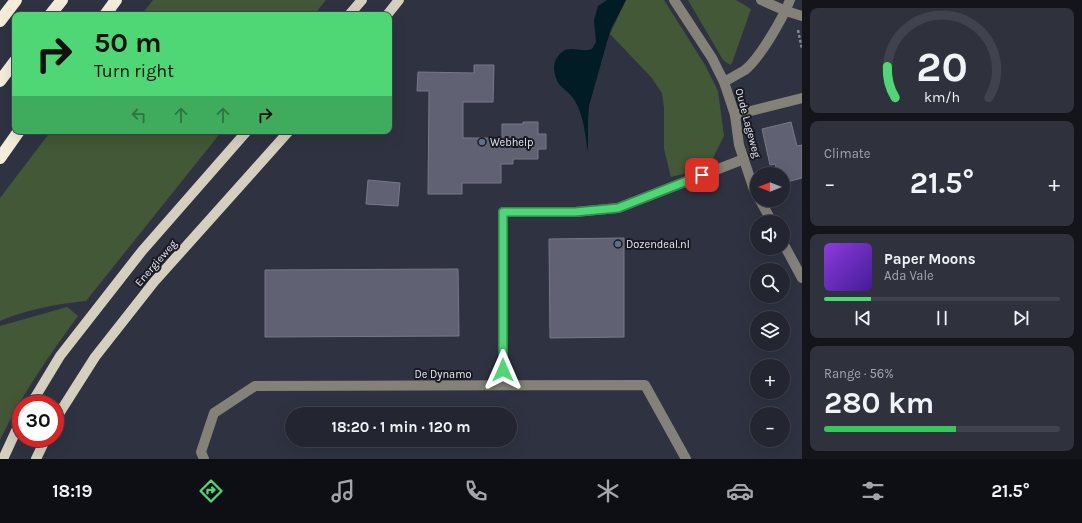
<!DOCTYPE html>
<html lang="en">
<head>
<meta charset="utf-8">
<style>
  :root { --surface:#232631; --page:#2f323d; --text:#f1f3f6; --muted:#a3a5ab; --line:#40434d; --accent:#4fd675 }
  body { margin:0; font-family:Karla,sans-serif; background:var(--page); color:var(--text); height:100vh; display:flex; flex-direction:column; font-size:15px; white-space:nowrap }
  * { box-sizing:border-box; margin:0 }
  p { font-size:13px; color:var(--muted) }
  .icon { flex:none; width:22px; height:22px; fill:none; stroke:currentColor; stroke-width:2; stroke-linecap:round; stroke-linejoin:round }
  .map { position:relative; flex:1; overflow:hidden }
  .details { display:flex; flex-direction:column; gap:8px; padding:8px; background:#13151b; width:280px }
  .details>* { flex:none }
  .guide { position:absolute; left:12px; top:12px; width:380px; height:122px; border-radius:8px; box-shadow:0 4px 16px #0002,0 0 0 1px var(--line); background:#4fd675; color:#111; overflow:hidden }
  .needle { width:26px; rotate:270deg }
  .buttons { position:absolute; left:750px; top:167px; display:grid; gap:8px }
  .buttons a { display:grid; place-items:center; width:40px; height:40px; border-radius:50%; background:var(--surface); box-shadow:0 4px 16px #0002,0 0 0 1px var(--line); font-size:20px }
  .speed { position:absolute; left:12px; top:395px; display:flex; gap:8px; font-size:20px; font-weight:700; text-align:center }
  .speed>* { display:grid; place-content:center; width:52px; height:52px; border-radius:50%; background:var(--surface); box-shadow:0 4px 16px #0002,0 0 0 1px var(--line); line-height:1 }
  .speed .limit { border:6px solid #d22; background:#fff; color:#111 }
  .pin { position:absolute; display:grid; place-items:center; width:34px; height:34px; color:#fff; margin:-17px; border-radius:8px; box-shadow:0 2px 6px #0006 }
  .me { position:absolute; width:44px; margin:-22px; rotate:0deg; stroke-linejoin:round; filter:drop-shadow(0 0 3px #0008) }
  .turn { display:flex; align-items:center; gap:14px; height:84px; padding:0 16px; font-size:18px }
  .turn .icon { width:52px; height:52px; stroke-width:2.5 }
  .turn b { display:block; font-size:28px; line-height:34px }
  .lanes { display:flex; align-items:center; height:38px; padding:0 16px; background:#0003; justify-content:center; gap:20px; direction:ltr }
  .lanes .off { opacity:.35 }
  .big { font-size:30px; font-weight:700; line-height:1.1 }
  .details .card { flex:1; display:flex; flex-direction:column; justify-content:center; gap:6px; min-width:0; padding:0 14px; border-radius:8px; background:var(--page) }
  .details .dial { align-items:center; gap:0 }
  .dial svg { height:104px; overflow:visible; fill:none; stroke:var(--line); stroke-width:7; stroke-linecap:round; text-anchor:middle }
  .dial text { fill:var(--text); stroke:none }
  .song { display:flex; align-items:center; gap:12px }
  .cover { width:48px; height:48px; border-radius:6px; background:linear-gradient(135deg,hsl(270 70% 55%),hsl(260 70% 35%)) }
  .played { height:4px; border-radius:2px; background:linear-gradient(90deg,var(--accent) 20%,var(--line) 20%) }
  .keys { display:flex; justify-content:space-around; direction:ltr }
  .heat { display:flex; justify-content:space-between; align-items:center; font-size:22px; direction:ltr }
  .charge { height:6px; border-radius:3px; background:linear-gradient(90deg,#34c759 56%,var(--line) 0) }
  .trip { position:absolute; left:285px; top:407px; width:232px; height:40px; border-radius:20px; background:var(--surface); box-shadow:0 4px 16px #0002,0 0 0 1px var(--line); font-weight:700; line-height:40px; text-align:center }
  .tabs { display:flex; height:64px; justify-content:space-around; align-items:center; background:#0e0f14; color:var(--muted) }
  .tabs .icon { width:28px; height:28px }
  .tabs .selected { color:var(--accent) }
  .tabs b { font-size:18px; color:var(--text) }
  main { display:flex; flex:1; min-height:0 }
  .map>svg:first-child { display:block }
</style>
</head>
<body>
<main>
<div class="map">
<svg width="802" height="459" viewBox="0 0 802 459">
  <rect width="100%" height="100%" fill="#2f3241"/>
  <!-- green -->
  <g fill="#425836">
    <path d="M153,0H326L314,15H141Z"/>
    <path d="M626,0H664L705,65L718,91L724,136L708,168L671,177L664,149V108L662,93L651,77L610,34Z"/>
    <path d="M688,0H736L751,9L732,63L730,65L723,60Z"/>
    <path d="M51,131H222L86,301C56,304 28,309 0,321V198Z"/>
    <path d="M67,307L78,316C49,355 21,396 0,440V326Z"/>
  </g>
  <!-- water -->
  <path fill="#011c24" d="M607,0H626L611,29L607,42L589,106L588,120V152C585,135 584,116 575,101C567,87 556,90 554,68C554,62 557,56 562,52C570,45 581,53 592,49L596,42L594,20L598,6Z"/>
  <!-- building -->
  <g fill="#606273" stroke="#77798b">
    <path d="M474,65H494L493,102H463V138H502V124H523V122H538V134H546V149H538V159H513V164H501V183H462V194H428L429,91H417L418,72L474,73Z"/>
    <path d="M791,122L797,146L802,145V178L783,183V174H778L775,164L770,165L762,129Z"/>
    <path d="M368,180L400,183L398,206L366,204Z"/>
    <path d="M624,238V337L550,338L549,239Z"/>
    <path d="M458,269L459,336L265,337V270Z"/>
  </g>
  <g fill="none" stroke-linecap="round" stroke-linejoin="round">
    <!-- path -->
    <path stroke="#868995" stroke-width="2.5" stroke-dasharray="3 2" stroke-linecap="butt" d="M798,30L802,49"/>
    <!-- minor -->
    <g stroke="#848179" stroke-width="10">
      <path d="M674,0L712,58L724,82L735,115L739,145L753,187L757,194"/>
      <path d="M761,0L786,11L802,16"/>
      <path d="M724,82C731,78 738,74 745,70C760,58 783,18 790,0"/>
      <path d="M735,115L802,98"/>
      <path d="M760,200L772,222"/>
      <path d="M783,243L802,278"/>
      <path d="M503,385V212H575L618,208L744,159"/>
      <path d="M204,459L201,452L214,413L255,386L645,385L686,459"/>
    </g>
    <!-- major -->
    <g stroke="#d4cfbf" stroke-width="10">
      <path d="M349,15L362,0"/>
      <path d="M387,15L399,0"/>
      <path d="M31,404L60,356L142,251L247,131"/>
      <path d="M55,420L95,357L154,282L289,131"/>
      <path d="M3,459L21,420"/>
      <path d="M36,459L46,438"/>
    </g>
    <!-- highway -->
    <g stroke="#f4edda" stroke-width="12">
      <path d="M50,15L62,0"/>
      <path d="M105,15L116,0"/>
      <path d="M0,21L16,0"/>
      <path d="M0,81L15,61"/>
      <path d="M0,158L19,131"/>
    </g>
  </g>
  <g fill="none" stroke-linecap="round" stroke-linejoin="round">
    <!-- route casing -->
    <g stroke="#338b4c" stroke-width="10">
      <path id="route" d="M503,370V212H575L618,208L702,175"/>
    </g>
    <!-- route -->
    <use href="#route" stroke="#4fd675" stroke-width="7"/>
  </g>
  <!-- markers -->
  <g fill="#5c6f8a" stroke="#191a21" stroke-width="1.5">
    <circle cx="482" cy="142" r="4"/>
    <circle cx="618" cy="244" r="4"/>
  </g>
  <g text-anchor="middle" dominant-baseline="central" stroke-width="4" stroke-linejoin="round" paint-order="stroke">
    <!-- street labels -->
    <g font-size="11" fill="#e7e9f3" stroke="#191a21">
      <text transform="translate(748 123) rotate(75)">Oude Lageweg</text>
      <text transform="translate(156 263) rotate(-49)">Energieweg</text>
      <text x="443" y="374">De Dynamo</text>
    </g>
    <!-- poi labels -->
    <g font-size="11" fill="#e7e9f3" stroke="#191a21" text-anchor="start">
      <text x="490" y="142">Webhelp</text>
      <text x="626" y="244">Dozendeal.nl</text>
    </g>
  </g>
</svg>
<div class="buttons">
<a><svg class="needle" viewBox="-14 -14 28 28"><path d="M0-13l5 13h-10z" fill="#e53935"/><path d="M0 13l5-13h-10z" fill="#a3a5ab"/></svg></a>
<a><svg class="icon" aria-label="sound" viewBox="0 0 24 24"><path d="M4 9h4l5-4v14l-5-4H4zM17 9q2 3 0 6"/></svg></a>
<a><svg class="icon" aria-label="search" viewBox="0 0 24 24"><circle cx="10" cy="10" r="6"/><path d="M15 15l6 6"/></svg></a>
<a><svg class="icon" aria-label="layers" viewBox="0 0 24 24"><path d="M12 4l9 5-9 5-9-5zM3 14l9 5 9-5"/></svg></a>
<a>+</a>
<a>−</a>
</div>
<div class="speed"><div class="limit">30</div></div>
<div class="pin" style="left:702px;top:175px;background:#d93025"><svg class="icon" aria-label="arrive" viewBox="0 0 24 24"><path d="M6 21V4h12l-3 4 3 4H6"/></svg></div>
<svg class="me" style="left:503px;top:370px" viewBox="-20 -20 40 40"><path d="M0-17L14 15 0 8-14 15z" fill="#4fd675" stroke="#fff" stroke-width="4"/></svg>
<div class="trip">18:20 · 1 min · 120 m</div>
<div class="guide">
<div class="turn"><svg class="icon" aria-label="right" viewBox="0 0 24 24"><path d="M7 20v-9h11M14 6l5 5-5 5"/></svg><div><b>50 m</b>Turn right</div></div>
<div class="lanes"><svg class="icon off" aria-label="left" viewBox="0 0 24 24"><path d="M17 20v-9H6M10 6l-5 5 5 5"/></svg><svg class="icon off" aria-label="ahead" viewBox="0 0 24 24"><path d="M12 20V5M6 11l6-6 6 6"/></svg><svg class="icon off" aria-label="ahead" viewBox="0 0 24 24"><path d="M12 20V5M6 11l6-6 6 6"/></svg><svg class="icon" aria-label="right" viewBox="0 0 24 24"><path d="M7 20v-9h11M14 6l5 5-5 5"/></svg></div>
</div>
</div>
<section class="details">
<div class="card dial"><svg viewBox="0 0 100 80">
<path d="M14 69A42 42 0 1 1 86 69"/>
<path d="M14 69A42 42 0 0 1 8 45" stroke="#4fd675"/>
<text x="50" y="56" font-size="32" font-weight="700">20</text>
<text x="50" y="72" font-size="11">km/h</text>
</svg></div>
<div class="card"><p>Climate</p>
<div class="heat"><a>−</a><b class="big">21.5°</b><a>+</a></div>
</div>
<div class="card">
<div class="song"><i class="cover"></i><div><b>Paper Moons</b><p>Ada Vale</p></div></div>
<div class="played"></div>
<div class="keys"><svg class="icon" aria-label="previous" viewBox="0 0 24 24"><path d="M18 5L8 12l10 7zM5 5v14"/></svg><svg class="icon" aria-label="pause" viewBox="0 0 24 24"><path d="M8 5v14M16 5v14"/></svg><svg class="icon" aria-label="next" viewBox="0 0 24 24"><path d="M6 5l10 7-10 7zM19 5v14"/></svg></div>
</div>
<div class="card"><p>Range · 56%</p><b class="big">280 km</b><div class="charge"></div></div>
</section>
</main>
<nav class="tabs">
<b>18:19</b>
<svg class="icon selected" aria-label="directions" viewBox="0 0 24 24"><path d="M12 3l9 9-9 9-9-9zM9 14v-3h6M13 9l2 2-2 2"/></svg>
<svg class="icon" aria-label="music" viewBox="0 0 24 24"><path d="M9 18V5l10-2v13"/><circle cx="6" cy="18" r="3"/><circle cx="16" cy="16" r="3"/></svg>
<svg class="icon" aria-label="phone" viewBox="0 0 24 24"><path d="M5 4h4l2 5-3 2q2 4 5 5l2-3 5 2v4C11 20 4 13 5 4z"/></svg>
<svg class="icon" aria-label="climate" viewBox="0 0 24 24"><path d="M12 3v18M4 7l16 10M4 17L20 7"/></svg>
<svg class="icon" aria-label="car" viewBox="0 0 24 24"><path d="M5 17H2v-5l4-1 3-4h7l3 4 3 1v5h-3M9 17h6M6 11h13"/><circle cx="7" cy="17" r="2"/><circle cx="17" cy="17" r="2"/></svg>
<svg class="icon" aria-label="filters" viewBox="0 0 24 24"><path d="M4 7h16M4 17h16"/><circle cx="9" cy="7" r="2"/><circle cx="15" cy="17" r="2"/></svg>
<b>21.5°</b>
</nav>
</body>
</html>
